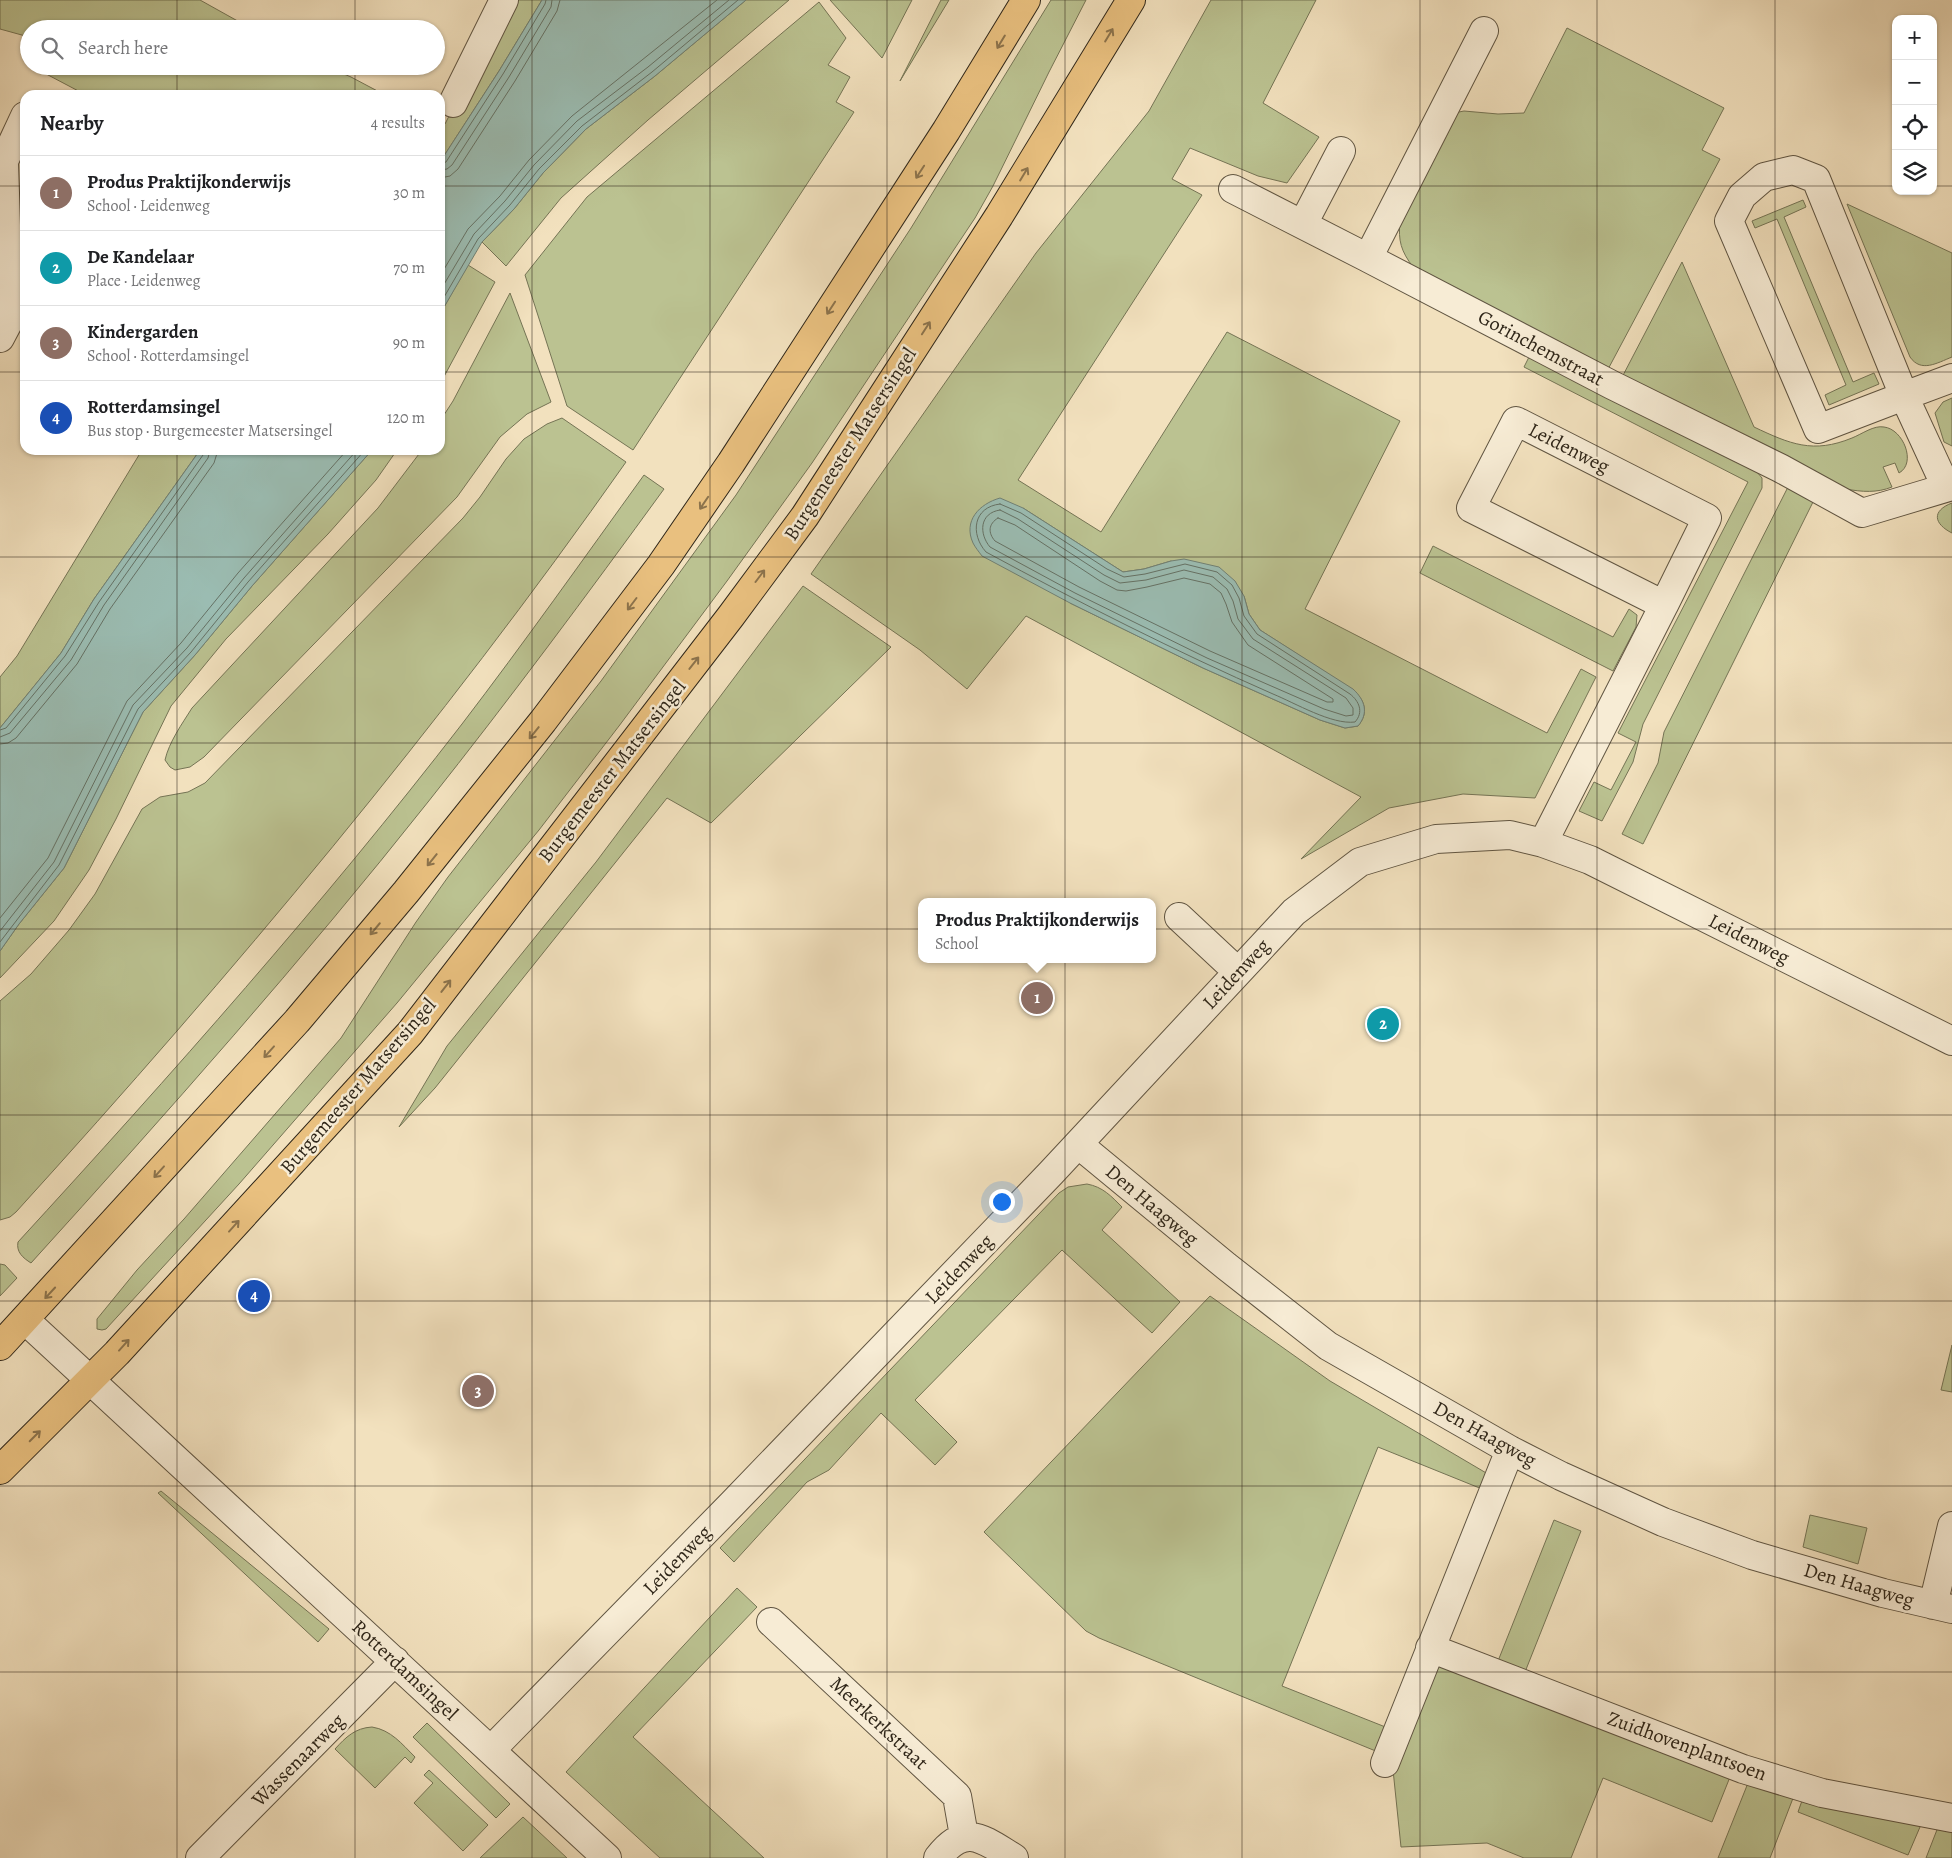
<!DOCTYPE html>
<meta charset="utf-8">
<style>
body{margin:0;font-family:Alegreya,serif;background:#f2f2f2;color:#202124}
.controls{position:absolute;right:15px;top:15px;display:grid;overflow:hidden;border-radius:10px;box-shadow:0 1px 4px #0004}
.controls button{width:45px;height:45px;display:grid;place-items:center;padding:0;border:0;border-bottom:1px solid #e0e0e0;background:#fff;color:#202124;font:25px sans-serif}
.you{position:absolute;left:1001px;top:1201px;width:18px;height:18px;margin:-12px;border:4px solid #fff;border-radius:50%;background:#1a73e8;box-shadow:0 0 0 8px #1a73e833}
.badge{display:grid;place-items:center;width:32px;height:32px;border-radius:50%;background:#2563eb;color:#fff;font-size:16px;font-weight:700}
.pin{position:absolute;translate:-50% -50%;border:2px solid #fff;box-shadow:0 1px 5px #0006}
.popup{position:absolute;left:918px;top:898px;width:238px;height:65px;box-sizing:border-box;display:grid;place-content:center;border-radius:10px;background:#fff;filter:drop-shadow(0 1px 4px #0005);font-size:16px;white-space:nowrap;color:#757577}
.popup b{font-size:19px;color:#202124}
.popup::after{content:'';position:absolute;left:50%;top:100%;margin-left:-10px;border:10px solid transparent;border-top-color:#fff}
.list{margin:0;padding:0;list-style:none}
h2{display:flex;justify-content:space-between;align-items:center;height:65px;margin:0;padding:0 20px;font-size:21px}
h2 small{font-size:16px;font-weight:400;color:#757577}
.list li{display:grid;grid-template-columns:32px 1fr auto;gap:15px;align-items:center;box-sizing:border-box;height:75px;padding:0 20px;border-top:1px solid #e0e0e0}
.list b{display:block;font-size:19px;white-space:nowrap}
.list p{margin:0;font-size:16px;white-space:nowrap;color:#757577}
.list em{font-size:16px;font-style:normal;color:#757577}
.icon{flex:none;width:28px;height:28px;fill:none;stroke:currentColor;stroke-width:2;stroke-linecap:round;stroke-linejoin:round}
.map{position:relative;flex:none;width:1952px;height:1858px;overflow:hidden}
.search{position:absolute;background:#fff;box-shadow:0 1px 4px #0004;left:20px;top:20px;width:425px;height:55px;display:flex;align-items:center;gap:12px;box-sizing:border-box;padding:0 18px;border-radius:28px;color:#757577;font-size:19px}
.panel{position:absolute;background:#fff;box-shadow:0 1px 4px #0004;left:20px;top:90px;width:425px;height:365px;border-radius:15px}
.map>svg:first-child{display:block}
.green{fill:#bbc291;stroke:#757455;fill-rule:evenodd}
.water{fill:#9bbdb3;stroke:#708175}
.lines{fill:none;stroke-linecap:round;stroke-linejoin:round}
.shore{stroke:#657266;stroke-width:1}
.minor-casing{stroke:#605542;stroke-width:30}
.major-casing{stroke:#2f2619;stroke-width:30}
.minor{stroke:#f7ecd5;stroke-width:28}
.major{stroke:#e9c07f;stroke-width:28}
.oneway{stroke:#8c734c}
.grid{fill:none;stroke:#2f2619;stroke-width:1;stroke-opacity:0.55}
.labels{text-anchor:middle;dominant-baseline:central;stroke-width:5;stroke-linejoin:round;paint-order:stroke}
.street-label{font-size:20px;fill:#2f2619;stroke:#f7ecd5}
</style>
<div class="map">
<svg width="1952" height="1858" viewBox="0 0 1952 1858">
<rect width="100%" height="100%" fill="#f2e1be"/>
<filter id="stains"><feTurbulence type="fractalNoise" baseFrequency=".004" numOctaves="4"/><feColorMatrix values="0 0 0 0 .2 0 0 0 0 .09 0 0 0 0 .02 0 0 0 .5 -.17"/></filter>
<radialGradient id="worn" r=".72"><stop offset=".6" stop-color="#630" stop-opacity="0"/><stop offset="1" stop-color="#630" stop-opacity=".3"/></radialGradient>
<path class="green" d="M 0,0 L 200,0 L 252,29 L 29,29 L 29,37 L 0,29 Z
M 507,0 L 542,0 L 499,71 L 440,162 L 440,123 L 445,124 Z
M 746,0 L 789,0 L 648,120 L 561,198 L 506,266 L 482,242 L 514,209 L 543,173 L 586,129 L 655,76 Z
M 830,0 L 912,0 L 882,58 Z
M 941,0 L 949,0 L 900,81 Z
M 1051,0 L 1086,0 L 1049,72 L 993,186 L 975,218 L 812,463 L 727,581 L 619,726 L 539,830 L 397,1003 L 239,1184 L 106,1329 L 102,1330 L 97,1329 L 97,1319 L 137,1270 L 184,1219 L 341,1038 L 416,922 L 448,877 L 601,681 L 736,495 L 911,228 Z
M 1211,0 L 1316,0 L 1263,103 L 1319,137 L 1287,183 L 1258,176 L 1190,148 L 1172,179 L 1202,195 L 1018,480 L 1101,532 L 1227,332 L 1400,421 L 1305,609 L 1547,733 L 1581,669 L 1596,677 L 1535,798 L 1463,794 L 1389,808 L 1301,859 L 1361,797 L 1026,616 L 967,689 L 920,650 L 811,574 L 1036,253 L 1149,111 ZM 1023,508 L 1123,572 L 1144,569 L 1171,561 L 1244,596 L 1249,614 L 1260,630 L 1353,690 C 1365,700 1369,713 1358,726 L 1345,728 L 1320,720 L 1203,668 L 1070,603 Z
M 819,2 L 846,38 L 828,65 L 850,77 L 836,102 L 854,112 L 633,450 L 567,406 L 525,275 L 587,197 Z
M 1567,28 L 1724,108 L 1702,150 L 1720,159 L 1606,373 L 1413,267 C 1401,251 1398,241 1400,221 L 1454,113 L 1464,111 L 1498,114 L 1524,113 Z
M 31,66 L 325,66 L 351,77 L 385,95 L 86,95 Z
M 1803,200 L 1806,207 L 1784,217 L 1853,382 L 1874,373 L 1879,384 L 1829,405 L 1825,395 L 1846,385 L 1777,219 L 1755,228 L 1752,221 Z
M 1847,204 L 1952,253 L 1952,357 C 1937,363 1921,373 1910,357 Z
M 1682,262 L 1754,427 C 1790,444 1813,454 1852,438 C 1862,434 1874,425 1884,427 C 1903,429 1917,463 1899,473 L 1895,463 L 1883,467 L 1892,487 C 1877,493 1862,492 1846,489 L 1619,383 Z
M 468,265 L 495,282 L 440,384 L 440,314 Z
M 510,293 L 551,402 L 527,414 L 500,437 L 457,497 L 204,757 L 190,767 L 175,770 L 170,767 L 165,760 C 169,742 182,724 192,708 L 378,508 L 422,450 L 440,450 L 440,421 L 453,401 Z
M 1530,355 L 1757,472 L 1762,478 L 1762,488 L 1643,724 L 1633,762 L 1602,821 L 1579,811 L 1594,782 L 1611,790 L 1636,742 L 1618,733 L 1748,482 L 1524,367 Z
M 1952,398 L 1952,446 L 1944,442 L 1935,413 L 1943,402 Z
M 562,418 L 626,462 C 439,728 234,972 16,1212 L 10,1217 L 0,1220 L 0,1001 L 31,974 L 69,930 L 95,894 L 142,809 L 160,797 L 188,792 L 205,783 L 463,518 L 480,497 L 506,459 L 524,439 L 547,424 Z
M 142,450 L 200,450 L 94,599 L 61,653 L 0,728 L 0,677 L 17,656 Z
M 372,450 L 397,450 L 376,480 L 328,534 L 226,639 L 171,706 L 116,819 L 89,870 L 54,921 L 0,978 L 0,951 L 19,924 L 64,868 L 143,712 L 195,655 L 252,586 Z
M 644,475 L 664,489 C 587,595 509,700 428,802 C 302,961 167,1113 31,1263 C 23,1258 16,1252 18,1242 C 172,1074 323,904 462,724 C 524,643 584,558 644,475 Z
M 1789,485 L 1815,498 L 1643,844 L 1622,834 L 1658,763 L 1664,732 Z
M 1952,503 L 1952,533 C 1934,524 1931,511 1952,503 Z
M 1433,546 L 1613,637 L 1629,609 L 1637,615 L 1636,627 L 1613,671 L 1420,573 Z
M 803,586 L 891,647 L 711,823 L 667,798 L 435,1088 L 399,1127 L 447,1046 L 596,862 Z
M 1087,1184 C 1103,1187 1111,1196 1122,1207 L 1102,1230 L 1180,1302 L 1152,1333 L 1062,1250 L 915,1400 L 957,1442 L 935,1465 L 881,1413 L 829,1470 L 807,1482 L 734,1562 L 720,1548 L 1059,1193 L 1068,1187 Z
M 0,1264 L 5,1265 L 17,1278 L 0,1296 Z
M 1210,1296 L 1330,1381 L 1493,1477 L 1487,1491 L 1378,1447 L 1282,1686 L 1393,1730 L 1383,1754 L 1099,1638 L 1086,1631 L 984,1532 Z
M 1952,1345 L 1952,1392 L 1941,1390 Z
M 161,1491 L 329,1629 L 318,1642 L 158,1493 Z
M 1810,1515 L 1867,1528 L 1858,1564 L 1803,1547 Z
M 1554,1520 L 1581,1531 L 1525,1672 L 1498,1661 Z
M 737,1588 L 757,1607 L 633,1737 L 764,1858 L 660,1858 L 566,1772 Z
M 1433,1655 L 1732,1772 L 1712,1822 L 1603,1778 L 1571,1858 L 1524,1858 L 1487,1843 L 1401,1847 L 1392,1760 Z
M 427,1723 L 510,1804 L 496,1818 L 413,1737 Z
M 372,1727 C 391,1730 402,1744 415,1757 L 411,1763 L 405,1757 L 375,1788 L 335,1749 C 346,1737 355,1728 372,1727 Z
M 429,1770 L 488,1825 L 463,1851 L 414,1803 L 433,1783 L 424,1775 Z
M 1750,1778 L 1795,1793 L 1770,1858 L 1718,1858 Z
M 1804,1795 L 1923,1820 L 1908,1855 L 1798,1812 Z
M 523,1817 L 567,1858 L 480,1858 Z
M 1940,1822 L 1952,1825 L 1952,1858 L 1926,1858 Z"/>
<path class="water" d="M 542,0 L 746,0 L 655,76 L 586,129 L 543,173 L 514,209 L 482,242 L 440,314 L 440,162 L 499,71 Z
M 200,450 L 372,450 L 252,586 L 195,655 L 143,712 L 64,868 L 19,924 L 0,951 L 0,728 L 61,653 L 94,599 Z
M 1000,498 L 1023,508 L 1123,572 L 1144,569 L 1171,561 L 1184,559 L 1219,567 L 1235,581 L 1244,596 L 1249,614 L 1260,630 L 1353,689 C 1365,700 1369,713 1358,726 L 1345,728 L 1320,720 L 1203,668 L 1070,603 L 982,556 C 979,552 975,547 973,543 C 963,521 979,504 1000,498 Z"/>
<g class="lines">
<path class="shore" d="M 440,164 L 446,162 L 503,74 L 545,4 L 546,0
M 440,170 L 447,169 L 452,165 L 509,77 L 551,7 L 552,0
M 440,178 L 450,176 L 458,169 L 515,81 L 557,11 L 560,0
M 440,276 L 468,229 L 500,196 L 529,160 L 572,116 L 717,0
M 440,291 L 474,234 L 505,201 L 534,165 L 577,121 L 648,67 L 729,0
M 440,304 L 478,239 L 510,205 L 539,169 L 582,126 L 652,72 L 738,0
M 1000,504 L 1021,513 L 1107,569 L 1124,577 L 1145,574 L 1185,564 L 1217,572 L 1232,585 L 1239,598 L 1244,616 L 1257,634 L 1350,694 C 1359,701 1364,712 1355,722 C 1332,725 1295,703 1273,694 C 1175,651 1080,603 986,552 C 970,534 973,507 1000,504 Z
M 1000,510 L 1018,519 L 1104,575 L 1120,583 L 1146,580 L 1184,570 L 1213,577 L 1227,589 L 1233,601 L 1238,619 L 1253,639 L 1346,698 L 1353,708 L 1353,715 L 1346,716 L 1324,709 L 1207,658 L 1075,593 L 990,547 C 979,534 979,513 1000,510 Z
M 998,518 L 1015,525 L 1100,581 L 1117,590 L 1126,591 L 1147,587 L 1184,578 L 1210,584 L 1221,593 L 1226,604 L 1232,622 L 1248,645 L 1333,699 L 1333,702 L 1327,702 L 1210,651 L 1079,587 L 995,541 C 988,533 988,524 998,518 Z
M 0,730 L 6,728 L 65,656 L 99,602 L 203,455 L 204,450
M 0,737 L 10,733 L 71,660 L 104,605 L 208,458 L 210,450
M 0,744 L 8,743 L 16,738 L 77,664 L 110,609 L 214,463 L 218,450
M 0,918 L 48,858 L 127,701 L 181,643 L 238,573 L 347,450
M 0,931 L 54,862 L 133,705 L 187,648 L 244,578 L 357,450
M 0,942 L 59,865 L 138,709 L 191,652 L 248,582 L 365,450"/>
<g class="minor-casing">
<path id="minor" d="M 1484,31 L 1368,258 L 1612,385 L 1780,468 L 1862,513 L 1952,486
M 453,103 L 504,0
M 1793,170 L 1816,179 L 1904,396 L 1818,429 L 1729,221 L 1742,196 L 1764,177 Z
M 1233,189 L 1368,258
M 1303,224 L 1341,151
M 0,338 L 9,321 L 4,161 L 25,116
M 1946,487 L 1904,396 L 1952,378
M 1543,843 L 1664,605 L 1471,508 L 1516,421 L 1707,518 L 1664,605
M 1179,917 L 1238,972
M 1078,1144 L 1226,1266 L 1328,1346 L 1510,1450 L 1561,1476 L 1663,1522 L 1752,1555 L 1883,1593 L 1952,1609
M 25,1320 L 607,1858
M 1933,1605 L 1952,1526
M 771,1622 L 957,1796 L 964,1836
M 1430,1648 L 1743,1769 L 1822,1793 L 1952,1818
M 491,1750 L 732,1504 L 1051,1173 L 1294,912 L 1360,862 L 1436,839 L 1510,835 L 1543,843 L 1590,860 L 1952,1041
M 1385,1763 L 1510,1450
M 200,1858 L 395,1661
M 938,1858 C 965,1822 983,1839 1014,1858"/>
</g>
<g class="major-casing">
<path id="major" d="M 0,1346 L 297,1021 L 406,892 L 543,721 L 661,565 L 731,463 L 946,131 L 1026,0
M 0,1470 L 117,1353 L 410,1033 L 731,616 L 805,516 L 999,216 L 1131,0"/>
</g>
<use href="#minor" class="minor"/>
<use href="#major" class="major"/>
</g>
<defs><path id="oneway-shaft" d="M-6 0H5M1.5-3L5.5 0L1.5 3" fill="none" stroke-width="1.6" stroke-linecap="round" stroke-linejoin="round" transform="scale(1.25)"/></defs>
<g class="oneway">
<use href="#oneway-shaft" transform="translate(1109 35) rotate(-59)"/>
<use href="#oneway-shaft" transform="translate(1001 42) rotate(121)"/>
<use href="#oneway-shaft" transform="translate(920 172) rotate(123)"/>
<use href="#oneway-shaft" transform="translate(1024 174) rotate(-59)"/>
<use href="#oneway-shaft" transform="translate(831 308) rotate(123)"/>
<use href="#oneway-shaft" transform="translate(926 328) rotate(-57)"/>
<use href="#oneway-shaft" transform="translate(704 503) rotate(124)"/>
<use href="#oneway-shaft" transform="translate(760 576) rotate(-53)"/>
<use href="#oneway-shaft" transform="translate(632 604) rotate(127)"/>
<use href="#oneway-shaft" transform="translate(694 663) rotate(-52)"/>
<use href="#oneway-shaft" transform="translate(534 733) rotate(129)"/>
<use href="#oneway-shaft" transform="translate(432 860) rotate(129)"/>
<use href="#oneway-shaft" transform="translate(375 929) rotate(130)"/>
<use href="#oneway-shaft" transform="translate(446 986) rotate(-52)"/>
<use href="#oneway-shaft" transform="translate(269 1052) rotate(132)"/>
<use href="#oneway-shaft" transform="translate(159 1172) rotate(132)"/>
<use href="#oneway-shaft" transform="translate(234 1226) rotate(-48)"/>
<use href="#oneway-shaft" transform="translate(50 1293) rotate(133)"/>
<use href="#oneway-shaft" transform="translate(124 1345) rotate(-48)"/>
<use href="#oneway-shaft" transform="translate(35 1436) rotate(-45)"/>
</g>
<path class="grid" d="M 177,0 L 177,29M 355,0 L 355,29M 532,0 L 532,1858M 710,0 L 710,1858M 887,0 L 887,1858M 1065,0 L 1065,1858M 1242,0 L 1242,1858M 1420,0 L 1420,1858M 1597,0 L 1597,1858M 1775,0 L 1775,1858M 177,66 L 177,95M 355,66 L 355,95M 0,186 L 25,186M 440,186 L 1896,186M 1933,186 L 1952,186M 0,372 L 25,372M 440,372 L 1952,372M 177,450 L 177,1858M 355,450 L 355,1858M 0,557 L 1952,557M 0,743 L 1952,743M 0,929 L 1952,929M 0,1115 L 1952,1115M 0,1301 L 1952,1301M 0,1486 L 1952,1486M 0,1672 L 1952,1672"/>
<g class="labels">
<g class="street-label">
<text transform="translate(1541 348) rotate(28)">Gorinchemstraat</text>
<text transform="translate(850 444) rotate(-57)">Burgemeester Matsersingel</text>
<text transform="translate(1569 448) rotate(27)">Leidenweg</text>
<text transform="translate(612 771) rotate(-52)">Burgemeester Matsersingel</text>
<text transform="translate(1749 939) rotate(27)">Leidenweg</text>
<text transform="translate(1236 974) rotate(-47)">Leidenweg</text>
<text transform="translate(358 1086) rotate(-49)">Burgemeester Matsersingel</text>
<text transform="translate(1152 1205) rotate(40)">Den Haagweg</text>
<text transform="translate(959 1269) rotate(-46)">Leidenweg</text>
<text transform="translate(1485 1434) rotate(29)">Den Haagweg</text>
<text transform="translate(677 1560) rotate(-46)">Leidenweg</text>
<text transform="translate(1859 1585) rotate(16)">Den Haagweg</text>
<text transform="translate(405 1670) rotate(43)">Rotterdamsingel</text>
<text transform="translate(879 1723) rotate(43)">Meerkerkstraat</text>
<text transform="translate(1687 1746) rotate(20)">Zuidhovenplantsoen</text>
<text transform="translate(298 1760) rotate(-45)">Wassenaarweg</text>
</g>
</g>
<rect width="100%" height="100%" filter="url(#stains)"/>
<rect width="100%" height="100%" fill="url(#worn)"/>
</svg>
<div class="controls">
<button>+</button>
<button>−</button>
<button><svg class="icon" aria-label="locate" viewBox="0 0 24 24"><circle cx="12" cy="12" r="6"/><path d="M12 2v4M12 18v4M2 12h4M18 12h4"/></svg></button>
<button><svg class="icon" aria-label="layers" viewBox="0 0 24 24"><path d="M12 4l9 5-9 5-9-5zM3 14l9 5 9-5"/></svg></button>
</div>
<div class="you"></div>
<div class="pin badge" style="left:1037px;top:998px;background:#8d6e63">1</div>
<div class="popup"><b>Produs Praktijkonderwijs</b>School</div>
<div class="pin badge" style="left:1383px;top:1024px;background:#0f9aa8">2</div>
<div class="pin badge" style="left:478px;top:1391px;background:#8d6e63">3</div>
<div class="pin badge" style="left:254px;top:1296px;background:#1a4fb4">4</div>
<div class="search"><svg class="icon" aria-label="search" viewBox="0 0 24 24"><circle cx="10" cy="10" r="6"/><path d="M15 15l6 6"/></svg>Search here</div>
<section class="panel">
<h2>Nearby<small>4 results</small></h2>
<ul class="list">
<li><span class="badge" style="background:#8d6e63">1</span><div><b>Produs Praktijkonderwijs</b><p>School · Leidenweg</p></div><em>30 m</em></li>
<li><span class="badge" style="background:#0f9aa8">2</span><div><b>De Kandelaar</b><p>Place · Leidenweg</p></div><em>70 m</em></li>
<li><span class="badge" style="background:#8d6e63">3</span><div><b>Kindergarden</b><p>School · Rotterdamsingel</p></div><em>90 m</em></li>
<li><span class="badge" style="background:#1a4fb4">4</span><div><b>Rotterdamsingel</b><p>Bus stop · Burgemeester Matsersingel</p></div><em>120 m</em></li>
</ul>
</section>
</div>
